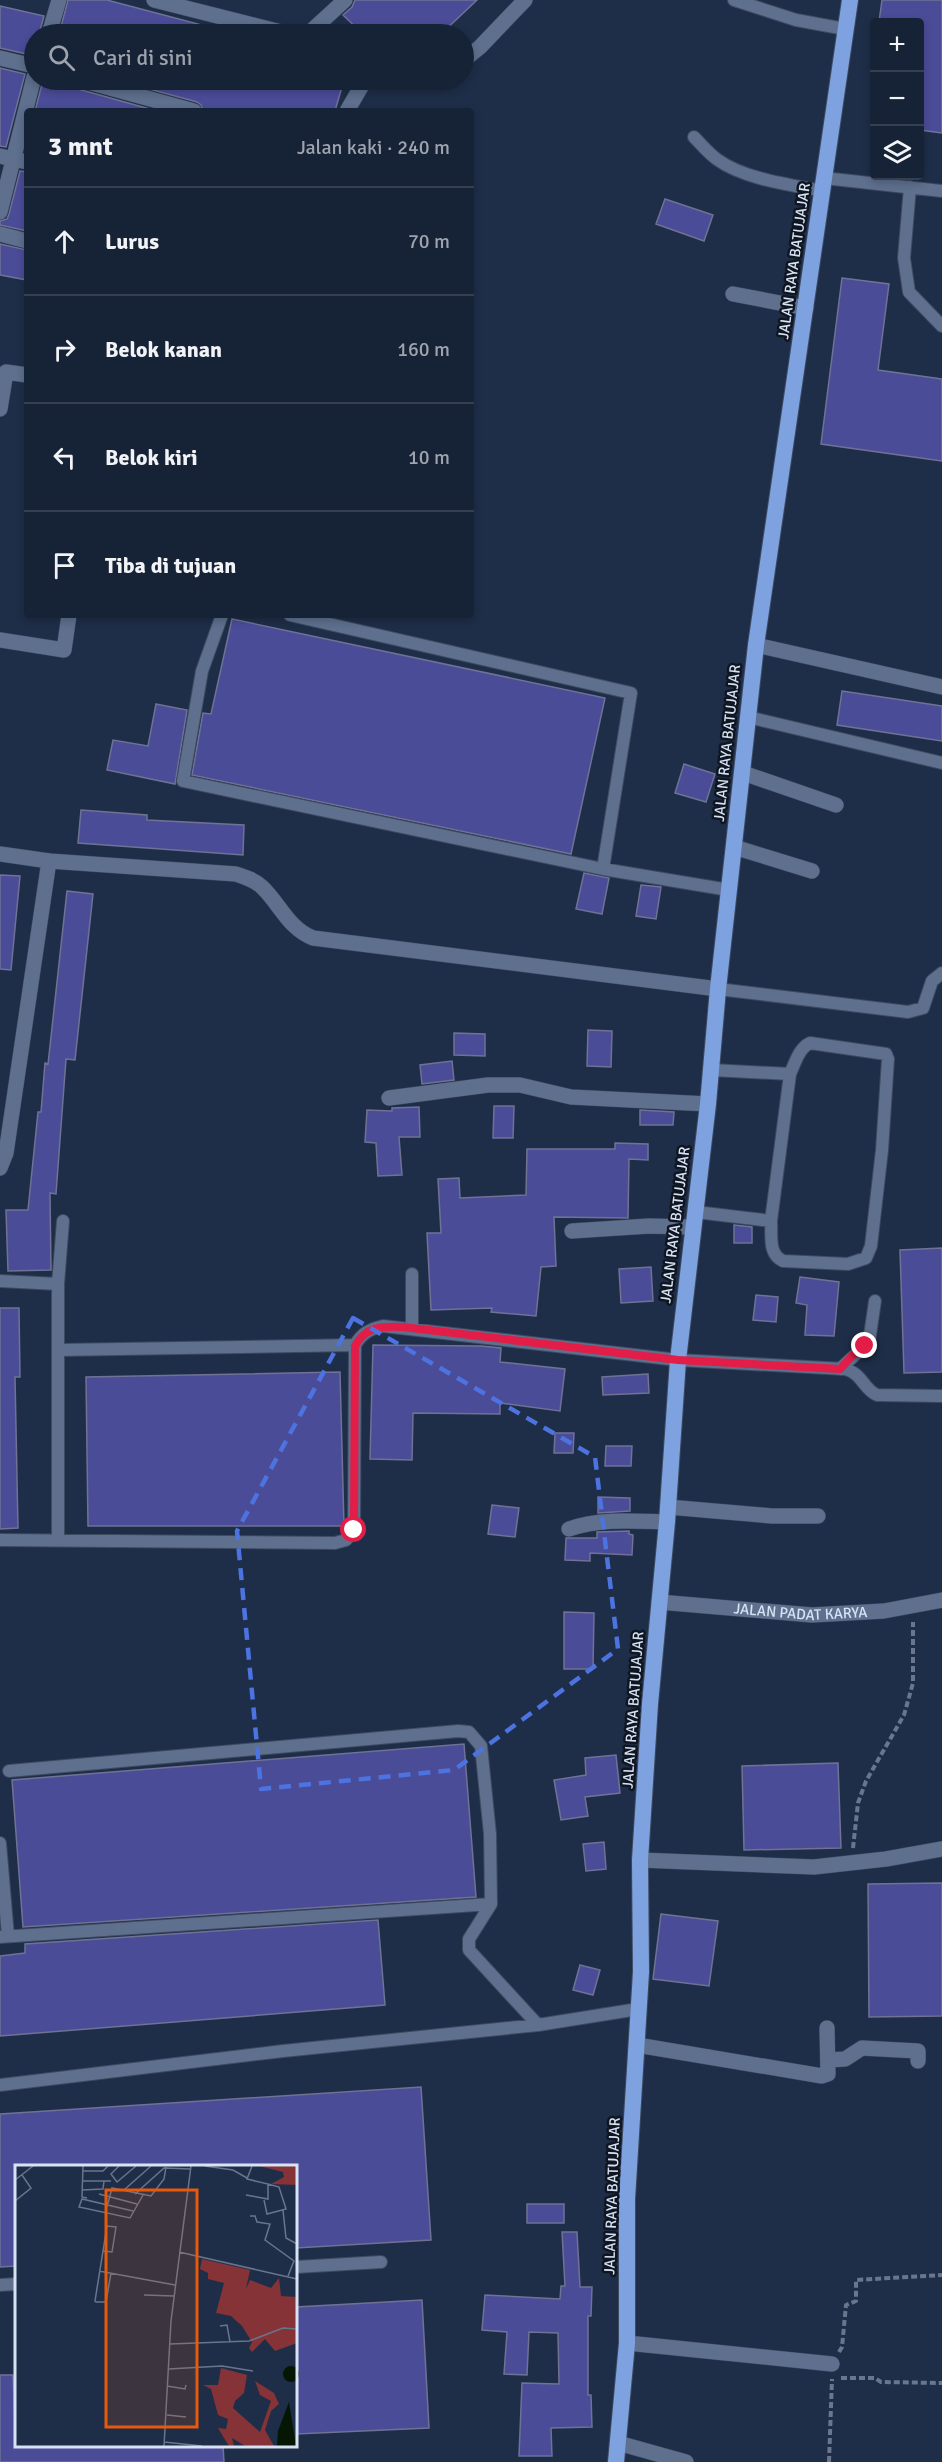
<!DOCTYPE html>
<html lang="id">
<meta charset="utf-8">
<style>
body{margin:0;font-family:Signika,sans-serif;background:#232f42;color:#f1f3f6}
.controls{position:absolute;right:18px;top:18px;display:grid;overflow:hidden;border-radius:6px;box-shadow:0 3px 9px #0003}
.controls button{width:54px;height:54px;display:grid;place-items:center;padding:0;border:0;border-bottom:2px solid #353f51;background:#162236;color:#f1f3f6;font:30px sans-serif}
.stop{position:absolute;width:18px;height:18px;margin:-14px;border:4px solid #e11d48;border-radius:50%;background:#fff}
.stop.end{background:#e11d48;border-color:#fff;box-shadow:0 2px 6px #0008}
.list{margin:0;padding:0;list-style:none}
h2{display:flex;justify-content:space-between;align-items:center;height:78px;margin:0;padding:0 24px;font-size:26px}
h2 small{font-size:20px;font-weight:400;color:#9ea4ad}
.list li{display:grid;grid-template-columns:39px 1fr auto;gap:18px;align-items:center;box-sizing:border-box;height:108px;padding:0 24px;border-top:2px solid #353f51}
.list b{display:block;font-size:22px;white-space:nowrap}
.list em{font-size:20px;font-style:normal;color:#9ea4ad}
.icon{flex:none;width:33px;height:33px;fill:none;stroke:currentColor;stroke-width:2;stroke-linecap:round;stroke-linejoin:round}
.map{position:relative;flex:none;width:942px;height:2462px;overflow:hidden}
.search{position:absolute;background:#162236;box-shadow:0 3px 9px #0003;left:24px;top:24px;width:450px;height:66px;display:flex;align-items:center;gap:15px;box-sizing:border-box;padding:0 21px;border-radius:33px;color:#9ea4ad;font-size:22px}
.panel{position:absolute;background:#162236;box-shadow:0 3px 9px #0003;left:24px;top:108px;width:450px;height:510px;border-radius:6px}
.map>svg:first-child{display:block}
.building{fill:#4b4c98;stroke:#6f7294;stroke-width:1.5}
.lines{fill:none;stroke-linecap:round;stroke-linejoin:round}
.service-casing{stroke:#3d4a60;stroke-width:14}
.minor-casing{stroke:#3d4a60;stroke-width:16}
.trunk-casing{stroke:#3d4a60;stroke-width:18}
.path{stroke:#69768d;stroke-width:4;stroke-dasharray:6 3;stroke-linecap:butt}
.service{stroke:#5e708e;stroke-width:12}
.minor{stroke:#5e708e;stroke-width:15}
.trunk{stroke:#7ea2df;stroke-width:16}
.route{stroke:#e11d48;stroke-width:8}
.marked{fill:none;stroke:#4c73df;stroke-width:4.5;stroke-dasharray:12 8;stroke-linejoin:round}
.labels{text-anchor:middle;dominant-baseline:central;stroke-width:5;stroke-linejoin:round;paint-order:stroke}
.street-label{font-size:15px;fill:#d7e2f3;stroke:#0f1622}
.inset-road{fill:none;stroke:#68768c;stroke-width:1.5}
.view{fill:#e8590c;fill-opacity:0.15;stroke:#e8590c;stroke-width:3}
.inset-edge{fill:none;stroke:#d7e2f3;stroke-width:3}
</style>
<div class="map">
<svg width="942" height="2462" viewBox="0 0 942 2462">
<rect width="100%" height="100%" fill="#1e2e48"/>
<path class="building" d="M 68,0 L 107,0 L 217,29 L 217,34 L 59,34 Z
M 355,0 L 477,0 L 441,34 L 397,34 L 388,25 L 378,34 L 363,34 L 343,15 L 352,7 Z
M 882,0 L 942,0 L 942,133 L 920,130 L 920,22 L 879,22 Z
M 0,6 L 44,16 L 39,34 L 34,34 L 31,55 L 0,48 Z
M 0,68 L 25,74 L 6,147 L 0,146 Z
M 43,80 L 72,80 L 74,86 L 78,89 L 157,111 L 35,111 Z
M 116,80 L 344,80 L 335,111 L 203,111 L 201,105 L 197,102 Z
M 20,171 L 27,172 L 27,231 L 0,225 L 0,221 L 7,219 L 9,214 Z
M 665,199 L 713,215 L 704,241 L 656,224 Z
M 0,244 L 27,250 L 27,280 L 0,275 Z
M 842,278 L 889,284 L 878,370 L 942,379 L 942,461 L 821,444 Z
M 232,619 L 605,698 L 571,854 L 192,775 L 203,713 L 211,714 Z
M 842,691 L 942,706 L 942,741 L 837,725 Z
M 156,704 L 187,710 L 175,784 L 107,770 L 113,740 L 148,746 Z
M 684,764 L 715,774 L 706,802 L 675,793 Z
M 81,810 L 147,815 L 147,820 L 244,825 L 243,855 L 78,843 Z
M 584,873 L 609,878 L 602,914 L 576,909 Z
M 0,875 L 20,876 L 11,970 L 0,969 Z
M 641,885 L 661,887 L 656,919 L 636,916 Z
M 67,891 L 93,894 L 75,1060 L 66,1059 L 56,1194 L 50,1193 L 51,1270 L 8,1271 L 6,1210 L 28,1210 L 38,1112 L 41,1112 L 45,1063 L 48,1064 Z
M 588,1030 L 612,1031 L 611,1067 L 587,1066 Z
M 454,1033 L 485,1034 L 485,1056 L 454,1055 Z
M 452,1061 L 454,1080 L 422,1084 L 420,1065 Z
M 494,1106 L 514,1106 L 513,1138 L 493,1138 Z
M 419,1107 L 420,1137 L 399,1137 L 402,1175 L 378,1176 L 376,1143 L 365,1142 L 367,1110 L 392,1111 L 392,1108 Z
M 640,1110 L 674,1112 L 673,1125 L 640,1125 Z
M 615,1143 L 648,1144 L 648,1160 L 629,1159 L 628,1218 L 554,1217 L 556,1266 L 541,1267 L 536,1316 L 491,1312 L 492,1308 L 431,1310 L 427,1233 L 441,1233 L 438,1179 L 459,1178 L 460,1198 L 526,1195 L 527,1149 L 615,1149 Z
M 734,1225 L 752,1227 L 752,1243 L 734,1243 Z
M 942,1248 L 942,1372 L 904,1373 L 900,1250 Z
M 651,1267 L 653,1301 L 621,1303 L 619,1269 Z
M 800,1277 L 839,1282 L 834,1336 L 805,1335 L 807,1305 L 796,1303 Z
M 756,1295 L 778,1297 L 776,1322 L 753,1320 Z
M 0,1308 L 19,1308 L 20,1377 L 15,1377 L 18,1528 L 0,1529 Z
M 373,1345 L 481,1346 L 501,1348 L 500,1362 L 565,1369 L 560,1411 L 500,1403 L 500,1414 L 413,1413 L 412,1460 L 370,1459 Z
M 340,1372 L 344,1526 L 88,1526 L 86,1377 Z
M 648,1374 L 649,1393 L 603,1395 L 602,1377 Z
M 555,1433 L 574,1433 L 573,1453 L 554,1453 Z
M 606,1446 L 632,1446 L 631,1466 L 605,1466 Z
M 598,1497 L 630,1498 L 630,1511 L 598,1513 Z
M 492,1505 L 519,1508 L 515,1537 L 488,1534 Z
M 629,1531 L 629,1534 L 633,1535 L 632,1555 L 590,1553 L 590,1561 L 565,1560 L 566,1538 L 597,1538 L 597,1532 Z
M 564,1612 L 594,1613 L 593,1669 L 564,1669 Z
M 464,1744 L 476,1897 L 23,1927 L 12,1780 Z
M 616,1755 L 620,1793 L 585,1797 L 588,1816 L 561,1820 L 554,1780 L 586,1775 L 585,1758 Z
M 838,1763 L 841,1848 L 744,1850 L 742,1766 Z
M 604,1842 L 606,1869 L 586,1871 L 583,1844 Z
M 942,1883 L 942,2016 L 869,2017 L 868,1884 Z
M 661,1914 L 718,1921 L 709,1986 L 653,1979 Z
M 378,1920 L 385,2005 L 0,2036 L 0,1956 L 25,1953 L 25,1944 Z
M 580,1965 L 600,1970 L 593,1995 L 573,1990 Z
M 421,2087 L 431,2240 L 296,2248 L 296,2166 L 16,2166 L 16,2266 L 0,2267 L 0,2114 Z
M 527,2204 L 564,2204 L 564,2223 L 527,2223 Z
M 562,2232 L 577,2232 L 580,2287 L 592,2287 L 591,2316 L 588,2316 L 588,2395 L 591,2395 L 592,2427 L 551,2428 L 552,2456 L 519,2456 L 522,2383 L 559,2384 L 558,2333 L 529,2332 L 527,2375 L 504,2374 L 507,2332 L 482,2330 L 485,2295 L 560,2299 L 561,2286 L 565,2286 Z
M 422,2300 L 429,2428 L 296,2434 L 296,2307 Z
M 0,2375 L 13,2375 L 16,2445 L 223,2445 L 224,2462 L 0,2462 Z"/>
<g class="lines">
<g class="service-casing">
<path id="service" d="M 734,0 L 796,20 L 845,29
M 694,137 C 702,145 709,154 718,160 C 744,179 792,185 823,191
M 824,178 L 942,191
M 910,187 L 904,258 L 909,292 L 942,326
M 222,615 L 202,671 L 183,781 L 603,869 L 729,890
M 290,615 L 631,693 L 603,869
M 748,717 L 942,763
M 718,989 L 908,1012 L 923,1008 L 932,981 L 942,973
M 696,1212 L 771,1221 L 790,1074 L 712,1070
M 771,1221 C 772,1237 768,1254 783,1261 L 848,1264 L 866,1258 L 871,1246 L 882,1150 L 888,1059 L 886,1054 L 810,1043 C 799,1048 795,1063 790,1074
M 412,1274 L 412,1328
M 0,1281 L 58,1284
M 59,1350 L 355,1345
M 840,1369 L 869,1342 L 875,1301
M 0,1540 L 335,1543 L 346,1540 L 354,1530 L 355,1345 C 362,1333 370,1329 383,1326 L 678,1360 L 845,1369 C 862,1373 864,1390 877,1395 L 942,1396
M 58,1540 L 58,1284 L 63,1221
M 9,1771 L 458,1731 L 469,1732 L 481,1746 L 490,1834 L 491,1904
M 0,1843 L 8,1936
M 0,1937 L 491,1904 L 469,1939 L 469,1950 L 538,2025
M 0,2085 L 283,2051 L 538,2025 L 638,2009
M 296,2267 L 381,2262
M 0,2285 L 16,2284"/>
</g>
<g class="minor-casing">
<g id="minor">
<path d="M 154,0 L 289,34"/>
<path d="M 49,34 L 59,0"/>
<path d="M 308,34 L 345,0"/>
<path d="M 0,58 L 34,66"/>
<path d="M 464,60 L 480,47 L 525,0"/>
<path d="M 81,80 L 194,111"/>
<path d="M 347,111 L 365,80"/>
<path d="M 0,156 L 27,162"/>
<path d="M 0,212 L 34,77"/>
<path d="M 0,234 L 27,241"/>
<path d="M 733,294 L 806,308"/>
<path d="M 0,409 L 6,372 L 27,375"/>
<path d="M 0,640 L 64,650 L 69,615"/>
<path d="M 756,645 L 942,687"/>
<path d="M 743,773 L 836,805"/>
<path d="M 734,847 L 812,871"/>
<path d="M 0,854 L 49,861 L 236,874 C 245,877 255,880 262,887 C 280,904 288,928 313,938 L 718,989"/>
<path d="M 389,1098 L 488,1085 L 520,1085 L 571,1097 L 708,1104"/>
<path d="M 0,1168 L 6,1153 L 49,861"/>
<path d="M 572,1231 L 649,1226 L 692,1227"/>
<path d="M 668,1507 L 772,1516 L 818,1516"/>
<path d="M 569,1529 C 600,1518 634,1521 667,1522"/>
<path id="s1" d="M 659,1602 L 812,1615 L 884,1611 L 942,1600"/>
<path d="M 640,1860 L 814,1867 L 886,1859 L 942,1849"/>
<path d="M 637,2045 L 822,2076 L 828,2074 L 827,2028"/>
<path d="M 828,2060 L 845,2059 L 862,2048 L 918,2051 L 918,2061"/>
<path d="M 627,2343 L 832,2364"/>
<path d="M 618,2443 L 686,2462"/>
</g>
</g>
<g class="trunk-casing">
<path id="trunk" d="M 616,2462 L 627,2343 L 627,2199 L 641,1972 L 640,1860 L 650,1704 L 667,1522 L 678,1360 L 708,1104 L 718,989 L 756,645 L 850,0"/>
</g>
<path class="path" d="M 853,1848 L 858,1803 L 866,1781 L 904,1715 L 913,1683 L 913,1622
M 839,2352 L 842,2347 L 846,2305 L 856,2301 L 856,2280 L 942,2275
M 841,2378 L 875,2378 L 881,2382 L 942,2383
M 829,2462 L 832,2379"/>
<use href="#service" class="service"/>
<use href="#minor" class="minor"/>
<use href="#trunk" class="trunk"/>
</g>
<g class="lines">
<path class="route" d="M 354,1530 L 355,1346 C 366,1326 382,1326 403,1327 L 678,1360 L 840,1369 L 852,1356 L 865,1346"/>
</g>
<path class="marked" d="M 353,1318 L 595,1457 L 618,1649 L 454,1770 L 261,1789 L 237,1531 Z"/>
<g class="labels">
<g class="street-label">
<text transform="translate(794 261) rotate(-82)">JALAN RAYA BATUJAJAR</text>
<text transform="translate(727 743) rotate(-84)">JALAN RAYA BATUJAJAR</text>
<text transform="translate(675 1225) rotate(-83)">JALAN RAYA BATUJAJAR</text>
<text stroke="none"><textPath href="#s1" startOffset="142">JALAN PADAT KARYA</textPath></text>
<text transform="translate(633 1710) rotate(-86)">JALAN RAYA BATUJAJAR</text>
<text transform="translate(612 2196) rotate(-88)">JALAN RAYA BATUJAJAR</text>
</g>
</g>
<g transform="translate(15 2165)">
<rect width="282" height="282" fill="#1e2e48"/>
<path d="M 187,94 L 235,105 L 231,124 L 235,115 L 256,123 L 264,113 L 266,131 L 282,132 L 282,178 L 260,186 L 250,174 L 237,187 L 234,183 L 237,177 L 227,161 L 216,151 L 201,148 L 209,118 L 193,114 L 193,108 L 185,104 Z" fill="#853337"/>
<path d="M 244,1 L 282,1 L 282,20 L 256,19 L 269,12 L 268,7 ZM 206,203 L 232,210 L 229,228 L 220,236 L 218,243 L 245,267 L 256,236 L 245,230 L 240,216 L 259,228 L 264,239 L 256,246 L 250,265 L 259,281 L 230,281 L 217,273 L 219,281 L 214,281 L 209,273 L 203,263 L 211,264 L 213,254 L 203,250 L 196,224 L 188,220 L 203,220 Z" fill="#853337"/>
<path d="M268 209a8 8 0 1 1 16 0a8 8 0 1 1-16 0ZM 274,237 L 281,281 L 262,281 L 263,266 Z" fill="#051702"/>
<path class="inset-road" d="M 68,1 L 67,32 L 72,33M 104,1 L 96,9 L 102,17 L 121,1M 190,1 L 218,5 L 232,13M 68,6 L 88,6 L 93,1M 0,15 L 18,1M 67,16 L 96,16M 67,25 L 88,24 L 89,16M 109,25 L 136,1M 84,29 L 122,39M 120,29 L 149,3 L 176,4M 231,30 L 253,34 L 253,19 L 232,14 L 237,1M 249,35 L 252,49 L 271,44 L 264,22 L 253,19M 0,36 L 16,23 L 7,10M 92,42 L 97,23 L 136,31 L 149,14 L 151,2M 268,45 L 271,73 L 282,79M 118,46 L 67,34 L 64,42 L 115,53 L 128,30M 235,51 L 240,51 L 242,57 L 255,59 L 250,75 L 279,96 L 273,111M 88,86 L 97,87 L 101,62 L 92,61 L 80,136 L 81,137 L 91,137 L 96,108M 164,87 L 282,114M 84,106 L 160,120M 129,130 L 159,131M 205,161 L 212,160 L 215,177M 155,179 L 234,176 L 268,163 L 282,164M 153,204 L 207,201 L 238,206M 152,221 L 170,224 L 171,220M 152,250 L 171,252M 149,277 L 187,281M 149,281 L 156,156 L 176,1"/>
<path class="view" d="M 91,25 L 182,25 L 182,262 L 91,262 Z"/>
<rect width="282" height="282" class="inset-edge"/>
</g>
</svg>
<div class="controls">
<button>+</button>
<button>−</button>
<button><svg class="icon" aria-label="layers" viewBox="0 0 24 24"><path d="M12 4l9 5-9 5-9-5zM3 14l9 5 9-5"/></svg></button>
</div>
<div class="stop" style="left:354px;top:1530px"></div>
<div class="stop end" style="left:865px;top:1346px"></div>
<div class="search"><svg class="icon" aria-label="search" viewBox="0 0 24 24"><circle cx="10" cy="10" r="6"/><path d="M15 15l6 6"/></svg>Cari di sini</div>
<section class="panel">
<h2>3 mnt<small>Jalan kaki · 240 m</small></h2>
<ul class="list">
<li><svg class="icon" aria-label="ahead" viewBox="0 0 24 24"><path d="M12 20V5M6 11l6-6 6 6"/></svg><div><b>Lurus</b></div><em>70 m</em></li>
<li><svg class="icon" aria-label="right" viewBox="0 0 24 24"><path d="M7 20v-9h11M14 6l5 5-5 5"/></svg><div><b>Belok kanan</b></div><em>160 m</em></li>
<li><svg class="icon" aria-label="left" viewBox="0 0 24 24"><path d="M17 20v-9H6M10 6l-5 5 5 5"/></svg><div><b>Belok kiri</b></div><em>10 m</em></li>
<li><svg class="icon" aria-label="arrive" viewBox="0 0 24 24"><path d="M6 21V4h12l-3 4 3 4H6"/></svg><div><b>Tiba di tujuan</b></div></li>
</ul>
</section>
</div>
